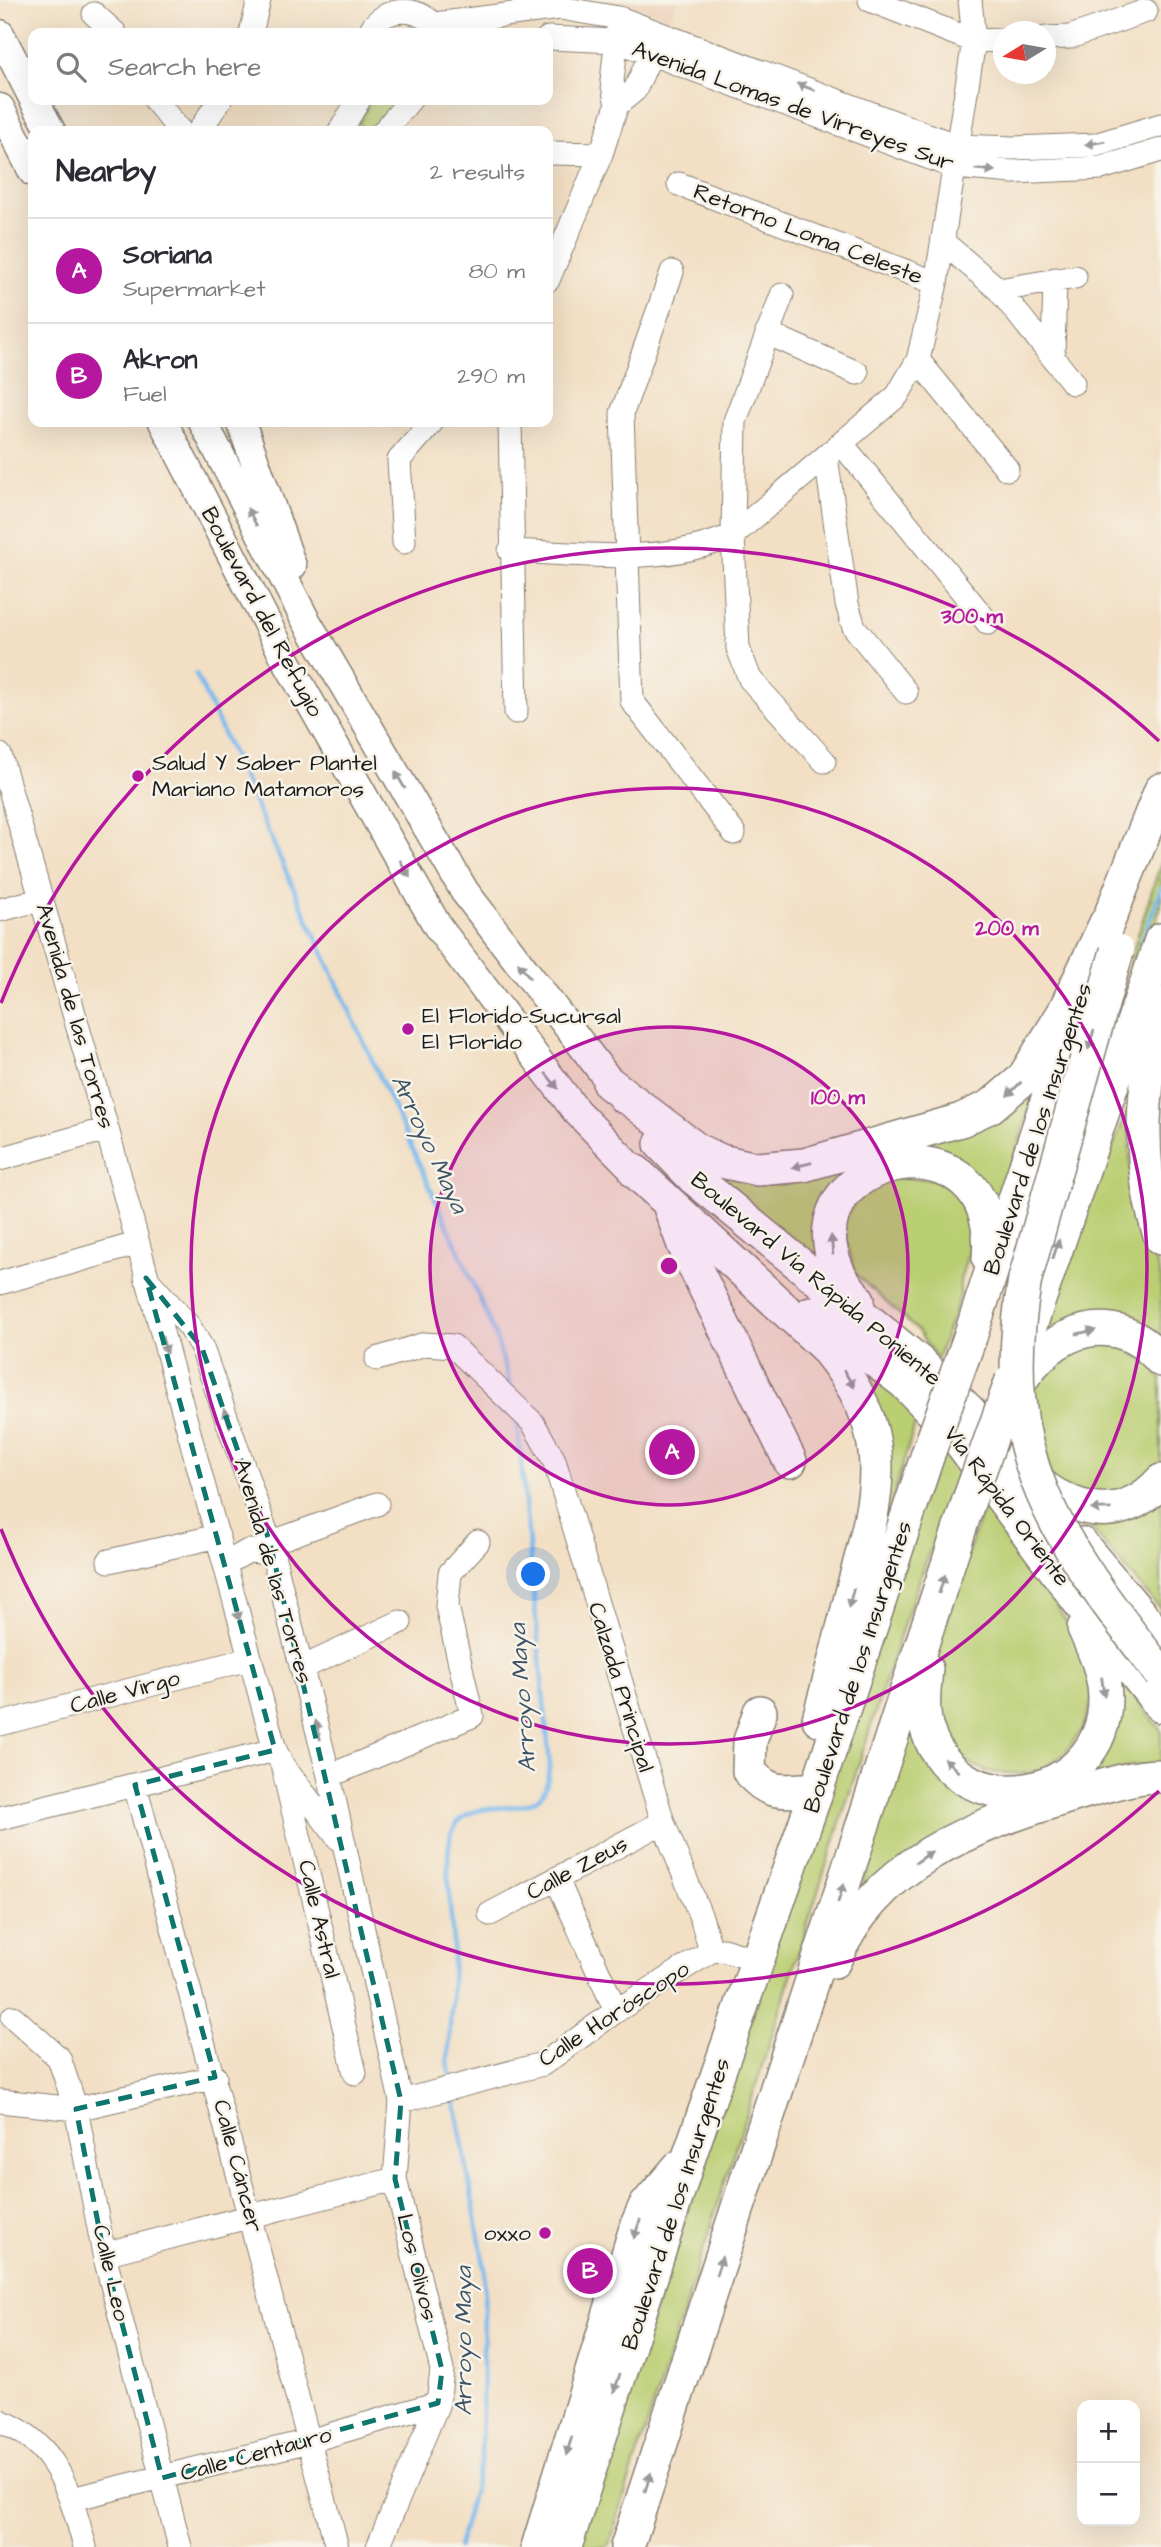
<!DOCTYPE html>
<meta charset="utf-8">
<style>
body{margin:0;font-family:"Architects Daughter",sans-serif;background:#f7f7f7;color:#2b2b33}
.controls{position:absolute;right:21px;bottom:21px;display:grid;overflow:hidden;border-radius:14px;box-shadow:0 7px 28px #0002}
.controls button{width:63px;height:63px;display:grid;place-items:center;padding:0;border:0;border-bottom:2px solid #e1e1e2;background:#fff;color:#2b2b33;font:35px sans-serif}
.compass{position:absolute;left:993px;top:21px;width:63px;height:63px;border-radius:50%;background:#fff;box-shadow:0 7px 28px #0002;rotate:259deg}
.you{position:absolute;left:534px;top:1575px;width:24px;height:24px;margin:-18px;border:5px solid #fff;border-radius:50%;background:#1a73e8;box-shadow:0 0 0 10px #1a73e833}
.badge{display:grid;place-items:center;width:46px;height:46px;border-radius:50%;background:#b5179e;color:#fff;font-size:23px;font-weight:700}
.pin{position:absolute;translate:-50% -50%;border:4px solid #fff;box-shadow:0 2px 7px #0006}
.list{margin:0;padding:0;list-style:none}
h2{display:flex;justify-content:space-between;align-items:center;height:91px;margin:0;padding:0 28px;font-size:30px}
h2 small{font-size:23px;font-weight:400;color:#7c7c81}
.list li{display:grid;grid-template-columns:46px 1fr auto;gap:21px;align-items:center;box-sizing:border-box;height:105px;padding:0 28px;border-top:2px solid #e1e1e2}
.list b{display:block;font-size:26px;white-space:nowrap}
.list p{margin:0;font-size:23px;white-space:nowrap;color:#7c7c81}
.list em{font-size:23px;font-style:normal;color:#7c7c81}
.icon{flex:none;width:38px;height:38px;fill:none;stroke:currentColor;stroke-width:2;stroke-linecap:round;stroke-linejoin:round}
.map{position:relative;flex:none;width:1161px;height:2547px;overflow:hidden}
.search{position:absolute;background:#fff;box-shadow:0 7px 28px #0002;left:28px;top:28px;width:525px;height:77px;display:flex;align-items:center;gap:18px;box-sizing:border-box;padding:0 24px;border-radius:14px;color:#7c7c81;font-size:26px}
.panel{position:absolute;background:#fff;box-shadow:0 7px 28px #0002;left:28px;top:126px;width:525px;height:301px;border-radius:14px}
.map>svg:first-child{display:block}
.built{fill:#edd1ba}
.grass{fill:#bace72;stroke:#6b7547;stroke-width:2}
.park{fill:url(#park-dots);stroke:#6b7547;stroke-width:2}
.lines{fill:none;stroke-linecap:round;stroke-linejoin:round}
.stream{stroke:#79b9ed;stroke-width:4.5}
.minor-casing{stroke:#877e70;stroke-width:25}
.major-casing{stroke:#877e70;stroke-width:31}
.highway-casing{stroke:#877e70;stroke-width:36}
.minor{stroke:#fff;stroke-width:23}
.major{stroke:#fff;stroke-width:28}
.highway{stroke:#fff;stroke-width:33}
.highway-bridge-casing{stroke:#877e70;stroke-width:36;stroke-linecap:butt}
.highway-bridge{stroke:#fff;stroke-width:33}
.oneway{fill:#999}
.marked{fill:none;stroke:#0f766e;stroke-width:5;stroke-dasharray:14 9;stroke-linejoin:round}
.ring{fill:none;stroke:#b5179e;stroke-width:3.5}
.poi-dot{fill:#b5179e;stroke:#f7f3e8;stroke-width:2.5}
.labels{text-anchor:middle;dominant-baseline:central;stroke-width:5;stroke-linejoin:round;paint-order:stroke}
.street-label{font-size:23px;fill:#1c1c1c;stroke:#f7f3e8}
.poi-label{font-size:23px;fill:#1c1c1c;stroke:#f7f3e8;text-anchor:start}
.water-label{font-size:24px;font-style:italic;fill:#3d5365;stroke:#f7f3e8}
.centre{fill:#b5179e;stroke:#f7f3e8;stroke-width:3.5}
.ring-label{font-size:21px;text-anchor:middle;font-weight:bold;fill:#b5179e;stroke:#f7f3e8;stroke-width:5;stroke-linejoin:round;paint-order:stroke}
</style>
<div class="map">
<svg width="1161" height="2547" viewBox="0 0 1161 2547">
<defs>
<pattern id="park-dots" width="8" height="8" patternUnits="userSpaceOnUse" patternTransform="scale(1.75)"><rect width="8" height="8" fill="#bace72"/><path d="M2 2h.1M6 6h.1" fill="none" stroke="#9fb062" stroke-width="1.8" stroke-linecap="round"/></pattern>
</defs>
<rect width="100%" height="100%" fill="#f7f3e8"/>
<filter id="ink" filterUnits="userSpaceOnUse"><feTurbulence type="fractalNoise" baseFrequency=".0143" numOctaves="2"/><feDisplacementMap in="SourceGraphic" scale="14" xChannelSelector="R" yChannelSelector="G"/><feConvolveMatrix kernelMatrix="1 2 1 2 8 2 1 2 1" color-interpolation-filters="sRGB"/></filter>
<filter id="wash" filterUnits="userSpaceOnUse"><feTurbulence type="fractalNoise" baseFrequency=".00686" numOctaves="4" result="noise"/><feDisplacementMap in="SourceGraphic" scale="28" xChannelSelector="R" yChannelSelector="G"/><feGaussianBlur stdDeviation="1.57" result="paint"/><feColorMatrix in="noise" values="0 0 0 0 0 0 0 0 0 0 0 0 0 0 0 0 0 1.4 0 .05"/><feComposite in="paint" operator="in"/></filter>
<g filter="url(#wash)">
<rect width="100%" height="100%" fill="#f2dfc4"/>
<path class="built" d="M 609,0 L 678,0 L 671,18 Z"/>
<path class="grass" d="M 370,100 L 401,102 L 373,131 L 356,131 Z
M 1045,1064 L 992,1222 L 905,1151 Z
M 1129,1107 L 1130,1165 L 1144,1227 L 1161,1278 L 1161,1346 L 1147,1334 L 1032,1348 Z
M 873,1156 L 844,1176 L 839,1285 L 701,1166 C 718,1171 735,1178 753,1182 C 793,1191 835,1169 873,1156 Z
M 871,1178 L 944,1179 L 966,1205 L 973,1235 L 960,1281 L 960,1296 L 937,1359 L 918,1331 L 855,1274 L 842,1222 Z
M 827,1329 L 918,1415 L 881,1536 L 884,1507 Z
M 1102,1336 L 1151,1363 L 1161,1379 L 1161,1467 L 1114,1500 L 1053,1484 L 1026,1407 L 1050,1355 Z
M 942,1439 L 961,1464 L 901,1632 L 608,2547 L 577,2547 Z
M 988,1491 L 1084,1652 L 1092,1699 L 1083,1728 L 1064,1754 L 1041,1770 L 1023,1774 L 989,1772 L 966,1762 L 932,1722 L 931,1670 Z
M 1161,1497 L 1161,1610 L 1083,1519 Z
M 1108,1665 L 1161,1730 L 1161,1765 L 1131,1766 L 857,1903 L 911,1716 L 964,1784 L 1068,1777 Z"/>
<path class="park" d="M 1161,862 L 1161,906 L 1134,981 L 1130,960 Z"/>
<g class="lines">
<path class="stream" d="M 196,674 L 460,1253 L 495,1335 L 512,1390
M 1140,948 L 1161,888
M 451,2080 L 448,2062 C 450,2023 453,1984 453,1944 C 452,1918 443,1854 452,1832 C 470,1791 527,1822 544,1791 C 548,1784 548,1772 550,1765 L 517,1419
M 454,2096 L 485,2270 L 481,2460 L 458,2547"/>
</g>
</g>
<g filter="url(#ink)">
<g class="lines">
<g class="minor-casing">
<path id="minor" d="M 870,0 L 974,41 L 1004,40
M 94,14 L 115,33
M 435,24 L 560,8 L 619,18 L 957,146 L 1013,148 L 1095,145 L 1161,125
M 251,33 L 259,0
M 369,33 C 384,3 424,5 440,33
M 548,38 L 617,41 L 954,167 L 1013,172 L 1101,168 L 1161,150
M 1046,38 L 1070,37 L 1146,11
M 155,100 L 180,131
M 617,105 L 612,81 L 618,28
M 199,131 L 220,100
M 340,131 L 359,100
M 384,131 L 410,100
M 548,153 L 601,154
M 679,184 L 936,283
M 943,242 L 999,290 L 1073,383
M 672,272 L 622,413 L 632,701 L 734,833
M 548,280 L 601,154 L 617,105 L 635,90 L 657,40
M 999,290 L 1075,277
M 782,295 L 735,421 L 733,535 L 738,648 L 750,679 L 824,761
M 767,333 L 857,373
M 1053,355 L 1055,279
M 918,360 L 1007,469
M 510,422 L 516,712
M 842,444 L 988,623
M 826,457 L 847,604 L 854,627 L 906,692
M 404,542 L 399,460 L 432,422
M 510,551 C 585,554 663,566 733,535 L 897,396 L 918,360 L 936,283 L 974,41 L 970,0
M 0,755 L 107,1129 L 275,1750 L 283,1766 L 338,1838
M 0,910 L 42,899
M 0,1159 L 107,1129
M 146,1278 L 189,1326 L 202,1348 L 270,1543 L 329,1776 L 401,2101 L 395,2179 L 442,2370 L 438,2403 L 378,2547
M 0,1283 L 136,1244
M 377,1359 L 425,1344 L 453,1346 L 533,1423 L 554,1460 L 663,1822 L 702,1920 L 711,1951
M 270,1543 L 377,1504
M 109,1561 L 218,1536
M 225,1564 L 248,1551 L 273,1553
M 302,1668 L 400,1622
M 0,1724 L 249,1659
M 285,1776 L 355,2073
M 329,1776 L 472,1716 L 447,1606 L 450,1573 L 478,1542
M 135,1785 L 337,2547
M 0,1818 L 275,1750
M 557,1880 L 616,2011
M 490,1914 L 663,1822
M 13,2017 L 59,2058 L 76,2109 L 104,2254 L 180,2547
M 0,2101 L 76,2109 L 215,2077
M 401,2101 L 543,2064 L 616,2011 L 711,1951 L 723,1950 L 743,1956
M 104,2254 L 395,2179
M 0,2421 C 57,2443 70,2492 85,2547
M 72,2499 L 309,2441 L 438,2403"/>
</g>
<g class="major-casing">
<path id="major" d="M 0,34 L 33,98
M 34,100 L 51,131
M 0,108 L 33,172
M 163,422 L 286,660 L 438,927 L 576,1111 L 636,1172
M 203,422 L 304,617 L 465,892 L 623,1099
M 241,422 L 292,566"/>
</g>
<g class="highway-casing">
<path id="highway" d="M 1099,944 L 1161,790
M 1161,1004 C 1143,1084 1134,1159 1161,1238
M 609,1083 L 697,1150 L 721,1161 L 757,1169 L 804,1165 L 961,1120 L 991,1106 L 1023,1079 L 1063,1014 L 1106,923
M 661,1144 L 694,1178 L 919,1362 L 970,1412 L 1044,1500
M 636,1172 L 824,1346 C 895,1431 881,1486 854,1585 C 843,1630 831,1675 819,1719
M 670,1207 L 684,1245 L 790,1461
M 858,1300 C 850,1290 841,1280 837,1269 C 787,1153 1002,1108 989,1259
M 811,1313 L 904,1382 L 955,1435 L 1103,1634 L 1161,1706
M 970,1337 L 1070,1031
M 1025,1341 L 1161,940
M 1019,1383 C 1052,1329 1115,1306 1161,1360
M 1031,1477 C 1071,1512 1121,1526 1161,1481
M 1081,1544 L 1161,1639
M 926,1669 C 924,1690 921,1712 928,1732 C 962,1829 1105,1799 1105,1699 C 1105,1673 1094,1650 1084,1628
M 760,1712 L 750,1741 L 749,1771 C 766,1792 778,1792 803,1790
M 834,1961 C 875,1862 974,1826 1067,1797 C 1098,1788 1129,1776 1161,1776
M 538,2547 L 637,2225 L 645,2207 L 679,2167
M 565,2547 L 690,2154 L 813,1801 L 928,1454
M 627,2547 L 969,1500"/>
</g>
<use href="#minor" class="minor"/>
<use href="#major" class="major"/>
<use href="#highway" class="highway"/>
<g class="highway-bridge-casing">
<path id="highway-bridge" d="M 1117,951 L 1025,1279 C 994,1458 1057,1539 1161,1674
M 928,1454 L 970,1337
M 969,1500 L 1012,1380"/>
</g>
<use href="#highway-bridge" class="highway-bridge"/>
</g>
<defs><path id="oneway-solid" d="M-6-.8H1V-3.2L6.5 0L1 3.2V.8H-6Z" transform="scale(1.75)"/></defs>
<g class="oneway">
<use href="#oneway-solid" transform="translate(806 87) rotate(-159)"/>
<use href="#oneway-solid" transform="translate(1095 143) rotate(170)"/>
<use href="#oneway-solid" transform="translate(985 170) rotate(5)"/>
<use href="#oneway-solid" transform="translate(252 517) rotate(-118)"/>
<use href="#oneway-solid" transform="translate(400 780) rotate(-120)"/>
<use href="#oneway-solid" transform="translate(405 869) rotate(60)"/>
<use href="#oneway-solid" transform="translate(524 970) rotate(-127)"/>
<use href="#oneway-solid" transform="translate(1091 1040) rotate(106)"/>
<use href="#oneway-solid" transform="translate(552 1081) rotate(51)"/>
<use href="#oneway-solid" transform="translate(1014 1089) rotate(136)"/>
<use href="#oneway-solid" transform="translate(802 1165) rotate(167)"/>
<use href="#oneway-solid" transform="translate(832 1245) rotate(-95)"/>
<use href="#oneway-solid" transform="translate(1056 1249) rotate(-71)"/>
<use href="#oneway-solid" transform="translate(1086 1332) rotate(-11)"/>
<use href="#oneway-solid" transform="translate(164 1344) rotate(74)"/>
<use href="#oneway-solid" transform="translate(849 1379) rotate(58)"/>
<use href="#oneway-solid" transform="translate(227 1418) rotate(-109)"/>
<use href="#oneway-solid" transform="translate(1101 1509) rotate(179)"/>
<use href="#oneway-solid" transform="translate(942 1584) rotate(-72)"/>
<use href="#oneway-solid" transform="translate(851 1598) rotate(105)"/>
<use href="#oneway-solid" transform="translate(237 1611) rotate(76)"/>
<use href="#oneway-solid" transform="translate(1103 1687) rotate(82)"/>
<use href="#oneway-solid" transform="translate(318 1730) rotate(-104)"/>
<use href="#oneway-solid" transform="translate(951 1765) rotate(-137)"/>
<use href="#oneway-solid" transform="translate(924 1857) rotate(-35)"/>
<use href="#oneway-solid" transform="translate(841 1893) rotate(-72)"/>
<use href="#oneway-solid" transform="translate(637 2229) rotate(109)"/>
<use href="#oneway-solid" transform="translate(719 2266) rotate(-72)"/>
<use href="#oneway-solid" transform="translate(617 2383) rotate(108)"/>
<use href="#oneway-solid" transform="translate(569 2446) rotate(107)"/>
<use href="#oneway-solid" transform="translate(648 2482) rotate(-72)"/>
</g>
</g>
<path class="marked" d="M 146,1278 L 202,1348 L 270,1543 L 401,2101 L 395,2179 L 442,2370 L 438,2403 L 162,2478 L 104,2254 L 76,2109 L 215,2077 L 135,1785 L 275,1750 Z"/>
<circle cx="669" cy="1266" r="239" fill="#b5179e" fill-opacity=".12"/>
<g class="ring">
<circle cx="669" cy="1266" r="239"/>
<circle cx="669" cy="1266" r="478"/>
<path d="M1159 1791A718 718 0 0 1 1 1529M1 1003A718 718 0 0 1 1159 741"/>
</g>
<g class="poi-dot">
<circle cx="138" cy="776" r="7"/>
<circle cx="408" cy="1029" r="7"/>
<circle cx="545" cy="2233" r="7"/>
</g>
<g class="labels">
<g class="street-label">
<text transform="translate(793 106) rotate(20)">Avenida Lomas de Virreyes Sur</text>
<text transform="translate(808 234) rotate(21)">Retorno Loma Celeste</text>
<text transform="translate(262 612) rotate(62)">Boulevard del Refugio</text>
<text transform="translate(75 1016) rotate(74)">Avenida de las Torres</text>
<text transform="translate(1038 1129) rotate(-72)">Boulevard de los Insurgentes</text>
<text transform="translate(816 1279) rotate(40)">Boulevard Vía Rápida Poniente</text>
<text transform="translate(1007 1506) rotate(53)">Vía Rápida Oriente</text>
<text transform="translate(273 1571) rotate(74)">Avenida de las Torres</text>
<text transform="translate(858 1667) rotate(-72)">Boulevard de los Insurgentes</text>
<text transform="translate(621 1687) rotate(73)">Calzada Principal</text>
<text transform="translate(125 1692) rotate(-15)">Calle Virgo</text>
<text transform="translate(577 1868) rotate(-28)">Calle Zeus</text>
<text transform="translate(319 1919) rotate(77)">Calle Astral</text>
<text transform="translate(614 2014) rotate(-33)">Calle Horóscopo</text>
<text transform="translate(238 2166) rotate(75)">Calle Cáncer</text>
<text transform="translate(676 2204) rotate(-72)">Boulevard de los Insurgentes</text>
<text transform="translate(417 2267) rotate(76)">Los Olivos</text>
<text transform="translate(111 2273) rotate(77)">Calle Leo</text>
<text transform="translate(256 2454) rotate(-15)">Calle Centauro</text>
</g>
<g class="poi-label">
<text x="152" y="763">Salud Y Saber Plantel<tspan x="152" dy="26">Mariano Matamoros</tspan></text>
<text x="422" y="1016">El Florido-Sucursal<tspan x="422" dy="26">El Florido</tspan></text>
<text x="531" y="2233" text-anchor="end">oxxo</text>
</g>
<g class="water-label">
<text transform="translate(429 1144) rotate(65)">Arroyo Maya</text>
<text transform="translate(523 1698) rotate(-94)">Arroyo Maya</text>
<text transform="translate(464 2341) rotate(-90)">Arroyo Maya</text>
</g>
</g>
<circle cx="669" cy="1266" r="10" class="centre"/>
<g class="ring-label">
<text x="972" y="623">300 m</text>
<text x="1007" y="935">200 m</text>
<text x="838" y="1104">100 m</text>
</g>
</svg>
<div class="controls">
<button>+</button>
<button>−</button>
</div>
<svg class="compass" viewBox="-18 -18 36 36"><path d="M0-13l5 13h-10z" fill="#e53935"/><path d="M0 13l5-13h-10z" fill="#7c7c81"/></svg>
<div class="you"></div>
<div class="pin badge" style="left:672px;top:1452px">A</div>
<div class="pin badge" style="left:590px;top:2271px">B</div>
<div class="search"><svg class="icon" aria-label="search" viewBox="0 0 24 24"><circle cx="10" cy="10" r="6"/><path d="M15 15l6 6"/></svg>Search here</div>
<section class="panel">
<h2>Nearby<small>2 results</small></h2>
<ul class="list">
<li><span class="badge">A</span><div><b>Soriana</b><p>Supermarket</p></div><em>80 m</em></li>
<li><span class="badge">B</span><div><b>Akron</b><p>Fuel</p></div><em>290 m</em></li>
</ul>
</section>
</div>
